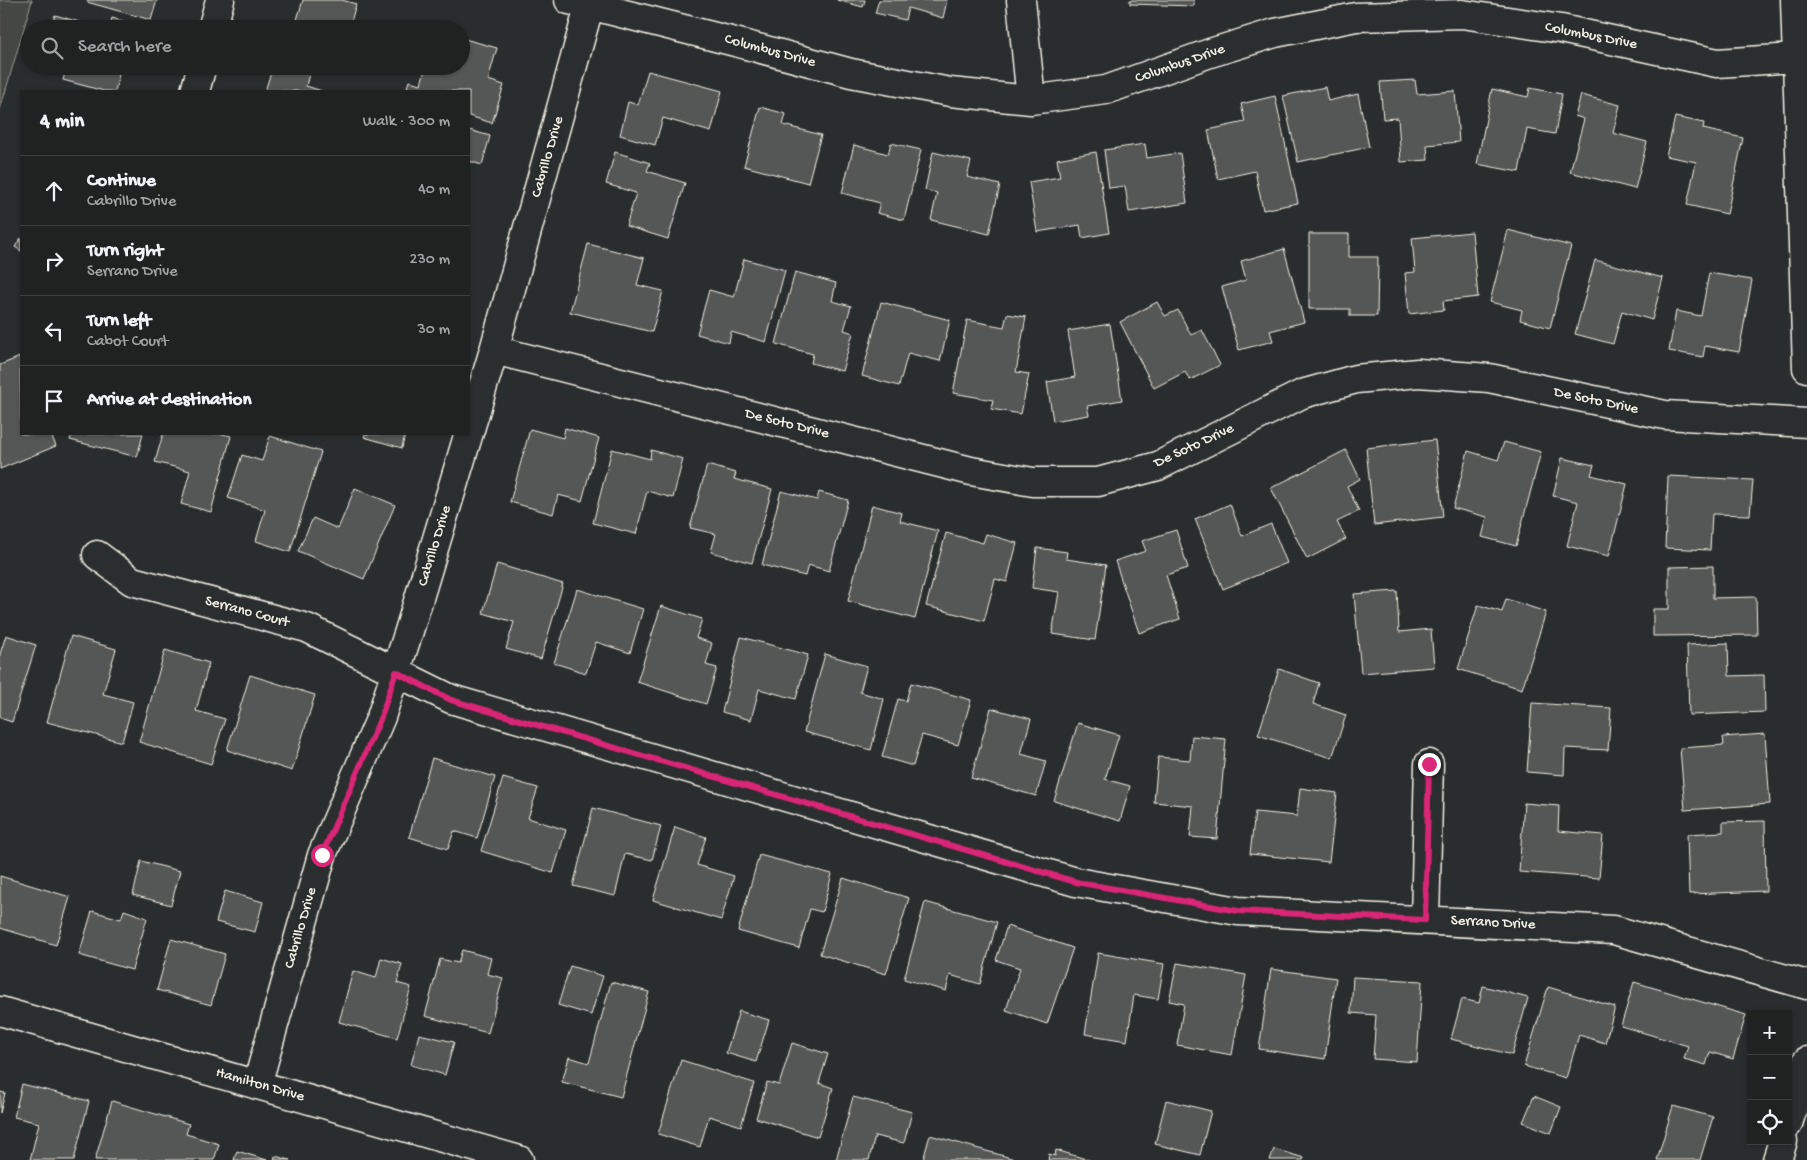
<!DOCTYPE html>
<meta charset="utf-8">
<style>
body{margin:0;font-family:"Gochi Hand",sans-serif;background:#2d2f2f;color:#f1f3f6}
.controls{position:absolute;right:15px;bottom:15px;display:grid;overflow:hidden;border-radius:0px;box-shadow:0 1px 4px #0004}
.controls button{width:45px;height:45px;display:grid;place-items:center;padding:0;border:0;border-bottom:1px solid #3d3f40;background:#202222;color:#f1f3f6;font:25px sans-serif}
.stop{position:absolute;width:15px;height:15px;margin:-11px;border:4px solid #db2777;border-radius:50%;background:#fff}
.stop.end{background:#db2777;border-color:#fff;box-shadow:0 1px 5px #0008}
.list{margin:0;padding:0;list-style:none}
h2{display:flex;justify-content:space-between;align-items:center;height:65px;margin:0;padding:0 20px;font-size:21px}
h2 small{font-size:16px;font-weight:400;color:#a2a4a5}
.list li{display:grid;grid-template-columns:32px 1fr auto;gap:15px;align-items:center;box-sizing:border-box;height:70px;padding:0 20px;border-top:1px solid #3d3f40}
.list b{display:block;font-size:19px;white-space:nowrap}
.list p{margin:0;font-size:16px;white-space:nowrap;color:#a2a4a5}
.list em{font-size:16px;font-style:normal;color:#a2a4a5}
.icon{flex:none;width:28px;height:28px;fill:none;stroke:currentColor;stroke-width:2;stroke-linecap:round;stroke-linejoin:round}
.map{position:relative;flex:none;width:1807px;height:1160px;overflow:hidden}
.search{position:absolute;background:#202222;box-shadow:0 1px 4px #0004;left:20px;top:20px;width:450px;height:55px;display:flex;align-items:center;gap:12px;box-sizing:border-box;padding:0 18px;border-radius:28px;color:#a2a4a5;font-size:19px}
.panel{position:absolute;background:#202222;box-shadow:0 1px 4px #0004;left:20px;top:90px;width:450px;height:345px;border-radius:0px}
.map>svg:first-child{display:block}
.green{fill:#444645;stroke:#9c9c96}
.building{fill:#555756;stroke:#f4f1e8}
.lines{fill:none;stroke-linecap:round;stroke-linejoin:round}
.minor-casing{stroke:#f4f1e8;stroke-width:31}
.minor{stroke:#2a2d2e;stroke-width:28}
.route{stroke:#db2777;stroke-width:6}
.labels{text-anchor:middle;dominant-baseline:central;stroke-width:4.5;stroke-linejoin:round;paint-order:stroke}
.street-label{font-size:15px;fill:#f4f1e8;stroke:#2a2d2e}
</style>
<div class="map">
<svg width="1807" height="1160" viewBox="0 0 1807 1160">
<rect width="100%" height="100%" fill="#2a2d2e"/>
<filter id="ink" filterUnits="userSpaceOnUse"><feTurbulence type="fractalNoise" baseFrequency=".02" numOctaves="2"/><feDisplacementMap in="SourceGraphic" scale="10" xChannelSelector="R" yChannelSelector="G"/><feConvolveMatrix kernelMatrix="1 2 1 2 8 2 1 2 1" color-interpolation-filters="sRGB"/></filter>
<g filter="url(#ink)">
<path class="green" d="M 0,0 L 32,0 L 0,110 Z"/>
<path class="building" d="M 88,0 L 157,0 L 151,20 L 87,2 Z
M 303,0 L 342,0 L 356,4 L 349,29 L 279,29 L 281,21 L 295,26 Z
M 837,0 L 865,0 L 863,7 Z
M 879,0 L 947,0 L 943,18 L 908,8 L 905,20 L 875,13 Z
M 1130,0 L 1194,0 L 1194,6 L 1130,4 Z
M 55,15 L 104,29 L 51,29 Z
M 112,18 L 149,28 L 149,29 L 109,29 Z
M 461,38 L 497,48 L 488,80 L 504,85 L 492,123 L 469,116 L 469,91 L 406,91 L 409,81 L 421,84 L 426,66 L 461,66 Z
M 67,66 L 121,66 L 115,91 L 104,91 L 63,80 Z
M 273,66 L 283,66 L 309,74 L 306,86 L 322,91 L 265,91 Z
M 648,71 L 722,91 L 711,132 L 663,118 L 655,145 L 620,135 L 628,102 L 638,105 Z
M 1415,80 L 1417,94 L 1455,91 L 1459,142 L 1427,145 L 1428,160 L 1401,162 L 1398,118 L 1383,119 L 1380,82 Z
M 1325,87 L 1328,101 L 1358,94 L 1369,147 L 1298,162 L 1283,96 Z
M 1530,88 L 1562,94 L 1555,134 L 1527,129 L 1519,172 L 1477,164 L 1492,89 L 1528,97 Z
M 1581,95 L 1620,105 L 1613,133 L 1647,142 L 1635,189 L 1570,172 L 1584,119 L 1575,116 Z
M 1275,96 L 1298,203 L 1263,210 L 1255,171 L 1218,179 L 1208,130 L 1245,122 L 1241,104 Z
M 760,107 L 786,114 L 783,125 L 821,135 L 808,183 L 744,166 Z
M 1675,117 L 1704,123 L 1703,129 L 1743,138 L 1727,214 L 1687,205 L 1696,162 L 1666,156 Z
M 469,130 L 490,136 L 482,165 L 469,161 Z
M 891,143 L 921,150 L 904,220 L 877,213 L 880,203 L 842,193 L 854,145 L 888,154 Z
M 1145,144 L 1147,158 L 1180,153 L 1187,203 L 1129,212 L 1125,186 L 1109,188 L 1104,150 Z
M 615,152 L 650,163 L 647,171 L 685,183 L 668,239 L 626,226 L 636,193 L 606,184 Z
M 933,152 L 971,161 L 967,177 L 1000,185 L 989,234 L 931,220 L 937,193 L 925,190 Z
M 1096,152 L 1109,233 L 1082,238 L 1080,225 L 1037,232 L 1029,182 L 1060,177 L 1057,159 Z
M 1508,230 L 1571,246 L 1550,328 L 1520,320 L 1522,310 L 1490,302 Z
M 1472,232 L 1478,297 L 1443,301 L 1444,310 L 1409,314 L 1405,273 L 1415,272 L 1412,238 Z
M 1309,234 L 1349,234 L 1349,257 L 1378,257 L 1377,316 L 1350,316 L 1350,309 L 1309,309 Z
M 21,238 L 21,251 L 15,247 Z
M 588,244 L 644,258 L 637,285 L 663,291 L 652,332 L 570,312 Z
M 1284,249 L 1304,322 L 1270,331 L 1273,341 L 1239,350 L 1222,287 L 1246,280 L 1241,261 Z
M 744,259 L 785,270 L 766,342 L 731,332 L 729,343 L 697,334 L 709,290 L 734,297 Z
M 1595,260 L 1663,278 L 1652,320 L 1622,311 L 1613,344 L 1575,334 Z
M 795,272 L 836,283 L 832,301 L 851,306 L 844,330 L 853,333 L 842,371 L 811,363 L 813,354 L 776,344 Z
M 1709,273 L 1752,280 L 1739,352 L 1705,346 L 1703,357 L 1669,351 L 1676,311 L 1701,316 Z
M 881,302 L 950,320 L 940,361 L 908,353 L 899,386 L 862,376 Z
M 1157,302 L 1165,316 L 1178,310 L 1191,335 L 1202,330 L 1220,365 L 1190,380 L 1185,372 L 1154,388 L 1120,322 Z
M 1007,314 L 1026,317 L 1016,372 L 1029,374 L 1021,414 L 991,409 L 993,400 L 953,393 L 967,320 L 1004,327 Z
M 1110,324 L 1122,400 L 1087,406 L 1089,415 L 1053,421 L 1047,382 L 1075,377 L 1068,331 Z
M 20,357 L 21,434 L 51,434 L 56,446 L 0,469 L 0,365 Z
M 565,428 L 599,438 L 582,501 L 558,495 L 553,514 L 510,502 L 530,429 L 563,438 Z
M 72,434 L 143,434 L 137,457 L 70,440 Z
M 163,434 L 222,434 L 231,436 L 211,512 L 181,504 L 190,471 L 155,462 Z
M 365,434 L 405,434 L 402,448 L 364,437 Z
M 270,436 L 321,452 L 290,552 L 256,541 L 265,510 L 228,498 L 242,455 L 262,461 Z
M 1435,440 L 1443,517 L 1374,525 L 1366,448 Z
M 1504,442 L 1541,452 L 1516,546 L 1482,537 L 1487,517 L 1453,508 L 1468,451 L 1498,460 Z
M 612,449 L 650,459 L 651,450 L 683,459 L 673,498 L 647,491 L 636,534 L 593,523 Z
M 1346,450 L 1360,479 L 1347,486 L 1359,511 L 1337,522 L 1346,539 L 1307,559 L 1271,488 Z
M 1562,458 L 1594,465 L 1591,475 L 1627,484 L 1609,556 L 1567,546 L 1578,502 L 1553,496 Z
M 707,465 L 736,473 L 734,479 L 772,489 L 752,563 L 711,552 L 716,534 L 690,528 Z
M 1668,476 L 1753,480 L 1750,515 L 1712,514 L 1710,550 L 1665,548 Z
M 355,488 L 395,505 L 364,579 L 298,551 L 313,518 L 338,529 Z
M 781,491 L 817,500 L 819,492 L 848,500 L 829,571 L 808,565 L 805,576 L 762,565 Z
M 1230,504 L 1242,536 L 1271,524 L 1287,563 L 1223,589 L 1195,519 Z
M 872,505 L 902,513 L 900,521 L 938,531 L 915,619 L 848,601 Z
M 1176,530 L 1188,568 L 1166,575 L 1180,619 L 1139,633 L 1115,561 L 1146,551 L 1142,541 Z
M 946,533 L 983,543 L 986,534 L 1017,543 L 1007,582 L 995,579 L 984,621 L 926,606 Z
M 1037,548 L 1067,552 L 1066,559 L 1106,565 L 1095,640 L 1052,634 L 1059,592 L 1032,588 Z
M 497,564 L 563,584 L 541,659 L 506,649 L 514,622 L 483,613 Z
M 1713,566 L 1713,598 L 1756,597 L 1757,635 L 1653,636 L 1653,609 L 1669,609 L 1669,567 Z
M 577,589 L 643,609 L 630,653 L 596,642 L 586,673 L 554,663 Z
M 1397,591 L 1399,632 L 1431,629 L 1434,667 L 1361,673 L 1354,594 Z
M 1506,599 L 1546,612 L 1522,689 L 1458,669 L 1478,605 L 1502,612 Z
M 661,606 L 702,619 L 696,638 L 712,643 L 706,665 L 717,668 L 706,704 L 637,682 Z
M 6,635 L 36,645 L 12,722 L 0,718 L 0,654 Z
M 71,636 L 116,649 L 103,694 L 133,702 L 122,742 L 47,722 Z
M 741,637 L 808,655 L 796,699 L 759,689 L 751,720 L 722,712 Z
M 1728,643 L 1729,676 L 1764,675 L 1765,712 L 1689,715 L 1687,645 Z
M 165,650 L 209,663 L 196,711 L 225,719 L 211,764 L 139,742 Z
M 825,654 L 867,666 L 860,692 L 884,699 L 871,750 L 804,732 Z
M 1279,669 L 1319,683 L 1313,704 L 1346,715 L 1332,758 L 1258,735 Z
M 250,675 L 315,695 L 292,771 L 227,750 Z
M 911,683 L 971,700 L 958,745 L 922,735 L 913,766 L 882,757 L 898,699 L 906,701 Z
M 1532,703 L 1611,708 L 1608,750 L 1565,748 L 1564,775 L 1527,772 Z
M 991,708 L 1031,719 L 1021,754 L 1046,761 L 1036,796 L 971,778 Z
M 1078,723 L 1119,735 L 1105,779 L 1130,786 L 1120,821 L 1054,801 Z
M 1765,734 L 1770,804 L 1685,810 L 1680,748 L 1724,745 L 1723,737 Z
M 1192,736 L 1226,739 L 1217,839 L 1190,837 L 1193,806 L 1154,802 L 1158,757 L 1190,760 Z
M 432,758 L 495,777 L 477,838 L 454,831 L 448,849 L 409,837 Z
M 503,778 L 538,788 L 528,818 L 566,830 L 553,873 L 481,851 Z
M 1300,788 L 1337,793 L 1329,862 L 1250,854 L 1255,812 L 1297,816 Z
M 1524,803 L 1559,806 L 1558,831 L 1603,835 L 1599,878 L 1519,872 Z
M 593,808 L 661,826 L 652,860 L 625,854 L 615,896 L 573,886 Z
M 1765,821 L 1766,891 L 1689,894 L 1687,834 L 1723,832 L 1723,822 Z
M 675,827 L 706,837 L 697,865 L 734,876 L 721,920 L 653,900 Z
M 759,855 L 832,874 L 822,912 L 810,909 L 799,948 L 738,931 Z
M 141,861 L 180,871 L 171,905 L 133,895 Z
M 0,876 L 70,897 L 56,945 L 0,928 Z
M 843,878 L 909,898 L 886,974 L 820,954 Z
M 225,891 L 263,902 L 255,932 L 216,922 Z
M 925,902 L 997,922 L 980,984 L 950,975 L 946,991 L 904,979 Z
M 124,910 L 147,918 L 132,970 L 79,955 L 92,911 L 121,919 Z
M 1007,926 L 1073,948 L 1047,1024 L 1006,1010 L 1020,968 L 996,960 Z
M 171,939 L 225,954 L 211,1005 L 157,990 Z
M 462,950 L 491,958 L 487,974 L 503,978 L 488,1033 L 425,1016 L 440,959 L 458,963 Z
M 1098,953 L 1164,964 L 1158,999 L 1134,995 L 1127,1041 L 1085,1034 Z
M 381,958 L 402,964 L 397,983 L 411,987 L 397,1038 L 339,1022 L 353,971 L 376,978 Z
M 1177,963 L 1246,975 L 1232,1055 L 1177,1045 L 1184,1004 L 1169,1001 Z
M 570,966 L 603,976 L 591,1015 L 558,1005 Z
M 1271,969 L 1336,978 L 1325,1059 L 1259,1049 Z
M 1353,977 L 1422,981 L 1417,1062 L 1373,1059 L 1376,1015 L 1351,1013 Z
M 611,982 L 649,992 L 621,1097 L 562,1082 L 569,1057 L 589,1063 Z
M 1634,982 L 1746,1015 L 1733,1059 L 1710,1052 L 1706,1065 L 1684,1059 L 1688,1046 L 1621,1026 Z
M 1483,986 L 1528,998 L 1512,1055 L 1451,1039 L 1462,999 L 1479,1003 Z
M 1548,987 L 1615,1007 L 1605,1043 L 1579,1035 L 1566,1078 L 1524,1066 Z
M 739,1011 L 769,1020 L 756,1062 L 726,1053 Z
M 419,1034 L 454,1042 L 445,1075 L 411,1065 Z
M 792,1043 L 828,1054 L 819,1083 L 833,1088 L 818,1137 L 756,1118 L 767,1082 L 779,1085 Z
M 681,1060 L 754,1083 L 741,1126 L 709,1116 L 700,1147 L 658,1134 Z
M 22,1084 L 89,1101 L 74,1160 L 30,1160 L 39,1123 L 14,1117 Z
M 0,1092 L 5,1093 L 0,1113 Z
M 1534,1096 L 1561,1107 L 1551,1133 L 1523,1122 Z
M 853,1097 L 912,1112 L 904,1143 L 875,1136 L 869,1160 L 836,1160 Z
M 1166,1100 L 1211,1111 L 1200,1155 L 1155,1144 Z
M 112,1101 L 189,1124 L 186,1134 L 219,1144 L 214,1160 L 95,1160 Z
M 1673,1106 L 1713,1117 L 1700,1160 L 1657,1160 Z
M 930,1135 L 1018,1160 L 923,1160 Z
M 1274,1149 L 1304,1158 L 1303,1160 L 1270,1160 Z
M 1056,1150 L 1089,1160 L 1048,1160 L 1049,1154 L 1055,1156 Z
M 237,1151 L 267,1160 L 234,1160 Z
M 275,1156 L 290,1160 L 274,1160 Z"/>
<g class="lines">
<g class="minor-casing">
<path id="minor" d="M 569,0 L 735,42 L 851,73 L 950,92 L 1031,100 L 1106,90 L 1210,53 L 1275,33 L 1356,17 L 1462,14 L 1561,29 L 1717,63 L 1796,58
M 1021,0 L 1031,100
M 1795,0 L 1807,368
M 212,29 L 220,0
M 195,91 L 202,66
M 494,350 L 971,471 L 1033,482 L 1098,482 L 1158,466 L 1302,394 L 1356,379 L 1418,373 L 1489,378 L 1665,415 L 1807,423
M 97,555 L 132,581 L 307,628 L 451,699 L 1076,882 L 1238,911 L 1614,930 L 1807,985
M 1425,919 L 1429,764
M 0,1011 L 519,1160
M 257,1085 L 322,855 L 381,717 L 409,631 L 494,350 L 591,0
M 1788,1124 L 1807,1061
M 1777,1160 L 1783,1141"/>
</g>
<use href="#minor" class="minor"/>
</g>
</g>
<g class="lines" filter="url(#ink)">
<path class="route" d="M 322,855 L 381,717 L 396,672 L 451,700 L 1076,882 L 1238,911 L 1425,920 L 1429,764"/>
</g>
<g class="labels">
<g class="street-label">
<text transform="translate(1591 36) rotate(11)">Columbus Drive</text>
<text transform="translate(770 51) rotate(15)">Columbus Drive</text>
<text transform="translate(1180 64) rotate(-19)">Columbus Drive</text>
<text transform="translate(548 157) rotate(-74)">Cabrillo Drive</text>
<text transform="translate(1596 401) rotate(12)">De Soto Drive</text>
<text transform="translate(787 424) rotate(14)">De Soto Drive</text>
<text transform="translate(1194 446) rotate(-25)">De Soto Drive</text>
<text transform="translate(435 546) rotate(-73)">Cabrillo Drive</text>
<text transform="translate(247 612) rotate(15)">Serrano Court</text>
<text transform="translate(1493 923) rotate(3)">Serrano Drive</text>
<text transform="translate(301 928) rotate(-74)">Cabrillo Drive</text>
<text transform="translate(260 1085) rotate(16)">Hamilton Drive</text>
</g>
</g>
</svg>
<div class="controls">
<button>+</button>
<button>−</button>
<button><svg class="icon" aria-label="locate" viewBox="0 0 24 24"><circle cx="12" cy="12" r="6"/><path d="M12 2v4M12 18v4M2 12h4M18 12h4"/></svg></button>
</div>
<div class="stop" style="left:322px;top:855px"></div>
<div class="stop end" style="left:1429px;top:764px"></div>
<div class="search"><svg class="icon" aria-label="search" viewBox="0 0 24 24"><circle cx="10" cy="10" r="6"/><path d="M15 15l6 6"/></svg>Search here</div>
<section class="panel">
<h2>4 min<small>Walk · 300 m</small></h2>
<ul class="list">
<li><svg class="icon" aria-label="ahead" viewBox="0 0 24 24"><path d="M12 20V5M6 11l6-6 6 6"/></svg><div><b>Continue</b><p>Cabrillo Drive</p></div><em>40 m</em></li>
<li><svg class="icon" aria-label="right" viewBox="0 0 24 24"><path d="M7 20v-9h11M14 6l5 5-5 5"/></svg><div><b>Turn right</b><p>Serrano Drive</p></div><em>230 m</em></li>
<li><svg class="icon" aria-label="left" viewBox="0 0 24 24"><path d="M17 20v-9H6M10 6l-5 5 5 5"/></svg><div><b>Turn left</b><p>Cabot Court</p></div><em>30 m</em></li>
<li><svg class="icon" aria-label="arrive" viewBox="0 0 24 24"><path d="M6 21V4h12l-3 4 3 4H6"/></svg><div><b>Arrive at destination</b></div></li>
</ul>
</section>
</div>
